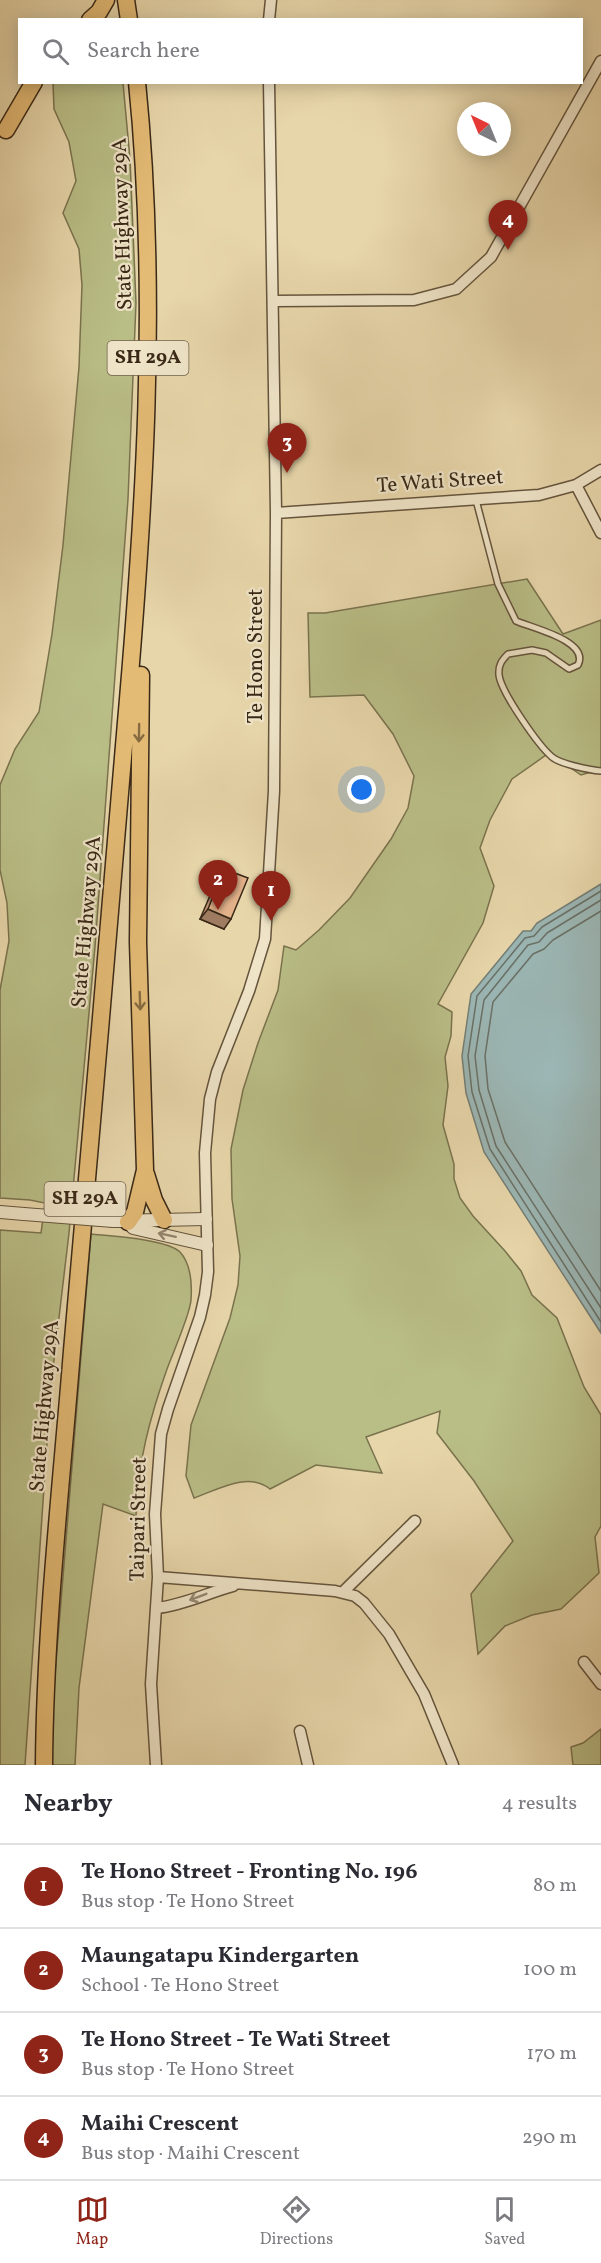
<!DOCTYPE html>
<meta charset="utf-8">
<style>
body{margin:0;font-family:Vollkorn,serif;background:#f2f2f3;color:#2b2b33}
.compass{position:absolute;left:457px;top:102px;width:54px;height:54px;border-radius:50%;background:#fff;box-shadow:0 3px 15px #0003;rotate:317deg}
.you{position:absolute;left:362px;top:790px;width:21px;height:21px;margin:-15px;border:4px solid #fff;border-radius:50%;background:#1a73e8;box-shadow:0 0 0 9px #1a73e833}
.badge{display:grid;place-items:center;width:39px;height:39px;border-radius:50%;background:#8f2418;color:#fff;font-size:20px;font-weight:700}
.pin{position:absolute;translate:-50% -50px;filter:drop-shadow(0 2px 3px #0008)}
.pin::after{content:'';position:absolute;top:32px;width:21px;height:18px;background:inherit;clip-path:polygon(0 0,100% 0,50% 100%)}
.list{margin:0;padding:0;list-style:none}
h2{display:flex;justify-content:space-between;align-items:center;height:78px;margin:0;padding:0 24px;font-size:26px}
h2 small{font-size:20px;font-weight:400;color:#7c7c81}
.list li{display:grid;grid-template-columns:39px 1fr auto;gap:18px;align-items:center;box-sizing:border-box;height:84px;padding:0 24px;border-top:2px solid #e1e1e2}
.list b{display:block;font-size:22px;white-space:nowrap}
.list p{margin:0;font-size:20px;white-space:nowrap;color:#7c7c81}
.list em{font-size:20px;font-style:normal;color:#7c7c81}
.icon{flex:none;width:33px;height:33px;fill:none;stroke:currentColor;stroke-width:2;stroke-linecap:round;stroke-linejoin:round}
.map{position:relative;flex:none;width:601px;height:1765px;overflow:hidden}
.search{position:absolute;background:#fff;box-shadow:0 3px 15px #0003;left:18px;right:18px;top:18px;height:66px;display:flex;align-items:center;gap:15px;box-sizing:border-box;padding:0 21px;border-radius:0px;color:#7c7c81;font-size:22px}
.sheet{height:414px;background:#fff}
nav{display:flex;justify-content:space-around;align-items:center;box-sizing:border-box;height:84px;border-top:2px solid #e1e1e2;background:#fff;font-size:16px;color:#7c7c81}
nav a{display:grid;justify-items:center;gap:3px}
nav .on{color:#8f2418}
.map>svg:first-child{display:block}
.green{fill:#b9bd86;stroke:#7a734e;stroke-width:1.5}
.water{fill:#9bb6b4;stroke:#747e75;stroke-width:1.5}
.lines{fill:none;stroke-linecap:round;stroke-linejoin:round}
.shore{stroke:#6a7066;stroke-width:1.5}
.service-casing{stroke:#65543c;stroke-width:8}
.minor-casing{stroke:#65543c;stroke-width:13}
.tertiary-casing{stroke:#65543c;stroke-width:14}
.trunk-casing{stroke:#3a2917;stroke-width:19}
.service{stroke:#efe4c8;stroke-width:5}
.minor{stroke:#efe4c8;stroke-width:10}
.tertiary{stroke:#efe4c8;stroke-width:12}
.trunk{stroke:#e4bb75;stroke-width:16}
.tertiary-bridge-casing{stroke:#65543c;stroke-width:14;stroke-linecap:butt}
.tertiary-bridge{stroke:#efe4c8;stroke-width:12}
.wall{fill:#c39877;stroke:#3a2917;stroke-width:1.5}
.shaded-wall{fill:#9f7c61;stroke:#3a2917;stroke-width:1.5}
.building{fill:#e3b18a;stroke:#3a2917;stroke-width:1.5}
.oneway{stroke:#866b41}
.oneway2{stroke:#948670}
.labels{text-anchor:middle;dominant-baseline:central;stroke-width:4.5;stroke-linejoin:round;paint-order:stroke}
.shield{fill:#efe4c8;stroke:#70614c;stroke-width:1.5}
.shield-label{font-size:20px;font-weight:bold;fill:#3a2917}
.street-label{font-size:21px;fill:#3a2917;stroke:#efe4c8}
</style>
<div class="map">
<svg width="601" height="1765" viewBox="0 0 601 1765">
<rect width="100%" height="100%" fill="#e7d6aa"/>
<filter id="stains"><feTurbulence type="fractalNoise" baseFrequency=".00333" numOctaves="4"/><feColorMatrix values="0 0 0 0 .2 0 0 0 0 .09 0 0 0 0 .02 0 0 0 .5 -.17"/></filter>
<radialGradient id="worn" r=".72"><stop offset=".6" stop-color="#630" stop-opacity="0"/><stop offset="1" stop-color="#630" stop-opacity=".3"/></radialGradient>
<path class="green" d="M 53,83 L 123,83 L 130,159 L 136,303 L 128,499 L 95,947 L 69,1233 L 51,1385 L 25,1765 L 0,1765 L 0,1230 L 41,1233 L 45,1203 L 30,1200 L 0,1198 L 0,990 L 9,941 L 7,903 L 0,870 L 0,785 L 15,749 L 39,712 L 52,634 L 63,545 L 79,367 L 82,285 L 79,249 L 63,213 L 76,181 L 69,142 L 54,109 Z
M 527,579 L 563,634 L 601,620 L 601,769 L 581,775 L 549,753 L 512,779 L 490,820 L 480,848 L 494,886 L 483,923 L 438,1004 L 452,1012 L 451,1036 L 445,1057 L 448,1086 L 443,1125 L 454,1164 L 454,1179 L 460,1198 L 473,1216 L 505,1251 L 521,1271 L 532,1295 L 557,1318 L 584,1387 L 601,1415 L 601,1526 L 595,1537 L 599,1573 L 561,1609 L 532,1615 L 505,1626 L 478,1654 L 471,1594 L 513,1541 L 474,1481 L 437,1433 L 440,1411 L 366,1437 L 382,1473 L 316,1465 L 270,1489 C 248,1471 217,1490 194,1498 L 186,1476 L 191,1425 L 230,1318 L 238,1285 L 240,1256 L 232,1199 L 231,1149 L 243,1090 L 258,1043 L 278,990 L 284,946 L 296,950 L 319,930 L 350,898 L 391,839 L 408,808 L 414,776 L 393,734 L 364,695 L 310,697 L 308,613 L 325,613 Z
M 91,1234 C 109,1236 167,1239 180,1252 C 191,1264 192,1285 191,1300 C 190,1314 173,1353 167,1369 C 150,1417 137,1465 136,1516 L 103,1504 L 79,1688 L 75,1765 L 51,1765 L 53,1699 Z
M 601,1729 L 601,1765 L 573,1765 L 571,1747 L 583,1743 Z"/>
<path class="water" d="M 601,884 L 601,1333 L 484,1152 L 466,1093 L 462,1056 L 471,994 L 523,931 L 531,931 L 537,923 Z"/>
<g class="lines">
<path class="shore" d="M 601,891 L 542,927 L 534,936 L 525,938 L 477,996 L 468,1056 L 472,1092 L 490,1149 L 601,1322
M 601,900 L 547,933 L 539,942 L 528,945 L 484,1000 L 475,1056 L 479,1090 L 496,1146 L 601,1308
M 601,911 L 553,940 L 544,949 L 533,954 L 493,1002 L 485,1056 L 488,1089 L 505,1142 L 601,1291"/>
<g class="service-casing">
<path id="service" d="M 476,500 L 498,584 L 516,621 C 532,628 590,641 578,665 L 569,669 L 546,653 L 532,650 L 508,654 C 502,660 498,665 499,675 C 501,692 538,745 552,757 C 560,764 590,770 601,771"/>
</g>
<g class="minor-casing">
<path id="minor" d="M 269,20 L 271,0
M 274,301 L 414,300 L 456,289 L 491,257 L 601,61
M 576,485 L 601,533
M 276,513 L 539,495 L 576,485 L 601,470
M 158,1577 L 335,1591 L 355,1596 L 364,1603 L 389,1634 L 424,1694 L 453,1765
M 343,1592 L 415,1521
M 157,1608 C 184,1605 207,1593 233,1586
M 584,1662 L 601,1684
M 300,1731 L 308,1765
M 156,1765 L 151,1684 L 158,1577 L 155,1514 L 161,1434 L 168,1409 L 200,1317 L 205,1295 L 208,1272 L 205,1153 L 210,1099 L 217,1072 L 249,991 L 265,939 L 274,791 L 276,513 L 269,82"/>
</g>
<g class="tertiary-casing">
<path id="tertiary" d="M 0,1212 L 24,1214
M 113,1221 L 206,1219
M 128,1222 L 133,1228 L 207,1245"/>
</g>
<g class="trunk-casing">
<path id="trunk" d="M 126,0 L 129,20
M 90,20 L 99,12 L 106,0
M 6,130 L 34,82
M 146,1174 L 154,1200 L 164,1220
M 128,1222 L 135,1212 L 145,1170 L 138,942 L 141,675
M 44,1765 C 45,1627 61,1489 72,1351 C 90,1145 108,940 125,734 C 144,518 159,299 137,82"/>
</g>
<use href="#service" class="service"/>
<use href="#minor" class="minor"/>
<use href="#tertiary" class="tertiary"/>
<use href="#trunk" class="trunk"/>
<g class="tertiary-bridge-casing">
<path id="tertiary-bridge" d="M 24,1214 L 113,1221"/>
</g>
<use href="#tertiary-bridge" class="tertiary-bridge"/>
</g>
<path class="wall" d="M 224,869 L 224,929 L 200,919 L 217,879 Z"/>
<path class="shaded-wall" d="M 208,909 L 231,919 L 224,929 L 200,919 Z"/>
<path class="building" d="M 224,869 L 248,878 L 231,919 L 208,909 Z"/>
<defs><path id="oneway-shaft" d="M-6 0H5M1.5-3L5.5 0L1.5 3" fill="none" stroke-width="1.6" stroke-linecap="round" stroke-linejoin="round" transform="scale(1.5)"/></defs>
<g class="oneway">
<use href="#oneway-shaft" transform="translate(139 733) rotate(91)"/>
<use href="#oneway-shaft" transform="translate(140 1001) rotate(88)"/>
</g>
<g class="oneway2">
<use href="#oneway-shaft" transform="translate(167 1235) rotate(-168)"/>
<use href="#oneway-shaft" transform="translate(198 1597) rotate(159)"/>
</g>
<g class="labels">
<g class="shield">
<rect x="107.5" y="341" width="81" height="34" rx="4.5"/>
<rect x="44.5" y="1182" width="81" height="34" rx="4.5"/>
</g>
<g class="shield-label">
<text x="148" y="358">SH 29A</text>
<text x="85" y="1199">SH 29A</text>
</g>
<g class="street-label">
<text transform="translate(123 224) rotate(-92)">State Highway 29A</text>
<text transform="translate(440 482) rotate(-4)">Te Wati Street</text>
<text transform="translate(256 656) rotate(-90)">Te Hono Street</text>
<text transform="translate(87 922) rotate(-85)">State Highway 29A</text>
<text transform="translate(45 1406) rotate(-85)">State Highway 29A</text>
<text transform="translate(139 1519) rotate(-89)">Taipari Street</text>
</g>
</g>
<rect width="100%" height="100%" filter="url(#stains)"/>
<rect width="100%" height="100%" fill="url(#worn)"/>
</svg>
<svg class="compass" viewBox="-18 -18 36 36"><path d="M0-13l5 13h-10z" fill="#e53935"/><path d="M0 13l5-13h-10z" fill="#7c7c81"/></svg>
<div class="you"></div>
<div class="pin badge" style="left:271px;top:921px">1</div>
<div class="pin badge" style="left:218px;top:910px">2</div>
<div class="pin badge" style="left:287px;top:473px">3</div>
<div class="pin badge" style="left:508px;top:250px">4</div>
<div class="search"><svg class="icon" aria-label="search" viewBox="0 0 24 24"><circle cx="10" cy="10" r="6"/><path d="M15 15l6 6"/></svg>Search here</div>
</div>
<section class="sheet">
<h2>Nearby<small>4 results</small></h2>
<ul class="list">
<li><span class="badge">1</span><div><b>Te Hono Street - Fronting No. 196</b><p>Bus stop · Te Hono Street</p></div><em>80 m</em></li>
<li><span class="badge">2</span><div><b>Maungatapu Kindergarten</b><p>School · Te Hono Street</p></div><em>100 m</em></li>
<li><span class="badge">3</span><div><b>Te Hono Street - Te Wati Street</b><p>Bus stop · Te Hono Street</p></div><em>170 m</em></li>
<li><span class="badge">4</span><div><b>Maihi Crescent</b><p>Bus stop · Maihi Crescent</p></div><em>290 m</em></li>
</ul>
</section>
<nav>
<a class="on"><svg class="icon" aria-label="map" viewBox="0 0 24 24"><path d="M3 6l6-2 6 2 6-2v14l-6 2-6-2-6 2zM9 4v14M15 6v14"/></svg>Map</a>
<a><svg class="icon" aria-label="directions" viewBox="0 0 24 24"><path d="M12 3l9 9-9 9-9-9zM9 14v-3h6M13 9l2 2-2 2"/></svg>Directions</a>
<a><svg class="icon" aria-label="saved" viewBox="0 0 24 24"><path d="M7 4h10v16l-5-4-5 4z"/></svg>Saved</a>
</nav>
